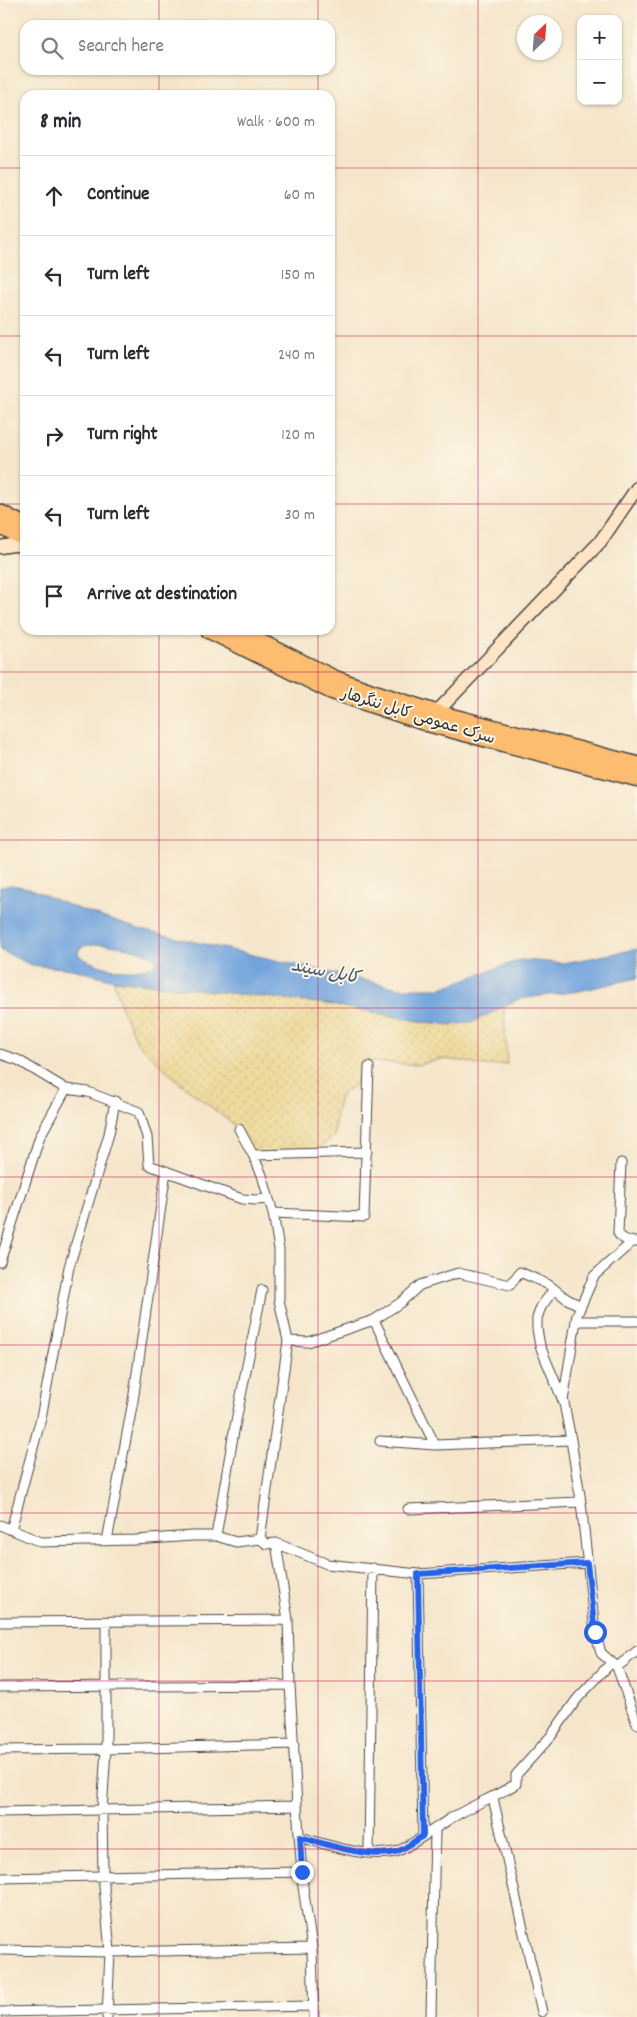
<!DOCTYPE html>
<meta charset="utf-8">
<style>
body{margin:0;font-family:Dekko,"Playpen Sans Arabic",sans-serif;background:#f2f2f3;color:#2b2b33}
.controls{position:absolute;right:15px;top:15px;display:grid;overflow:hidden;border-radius:10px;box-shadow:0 1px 4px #0004}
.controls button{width:45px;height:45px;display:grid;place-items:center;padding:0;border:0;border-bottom:1px solid #e1e1e2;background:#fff;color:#2b2b33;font:25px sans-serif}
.compass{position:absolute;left:517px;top:15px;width:45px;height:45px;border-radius:50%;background:#fff;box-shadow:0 1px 4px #0004;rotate:25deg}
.stop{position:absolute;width:15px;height:15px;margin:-11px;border:4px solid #2563eb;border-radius:50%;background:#fff}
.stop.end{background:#2563eb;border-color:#fff;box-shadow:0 1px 5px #0008}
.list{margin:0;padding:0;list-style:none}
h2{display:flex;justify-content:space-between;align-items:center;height:65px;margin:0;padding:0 20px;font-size:21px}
h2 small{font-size:16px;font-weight:400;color:#7c7c81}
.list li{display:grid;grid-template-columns:32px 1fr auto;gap:15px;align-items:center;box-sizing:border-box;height:80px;padding:0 20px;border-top:1px solid #e1e1e2}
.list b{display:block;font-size:19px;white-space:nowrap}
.list em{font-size:16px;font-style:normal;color:#7c7c81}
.icon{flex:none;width:28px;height:28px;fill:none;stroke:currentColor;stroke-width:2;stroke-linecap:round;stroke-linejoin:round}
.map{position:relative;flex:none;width:637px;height:2017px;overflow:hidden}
.search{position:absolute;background:#fff;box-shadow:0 1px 4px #0004;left:20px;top:20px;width:315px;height:55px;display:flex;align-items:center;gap:12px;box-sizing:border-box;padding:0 18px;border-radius:15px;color:#7c7c81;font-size:19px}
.panel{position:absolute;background:#fff;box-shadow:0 1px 4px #0004;left:20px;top:90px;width:315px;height:545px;border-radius:15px}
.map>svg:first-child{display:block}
.sand{fill:url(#sand-dots);stroke:#8c8264}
.water{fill:#72a4dd;stroke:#4e6884;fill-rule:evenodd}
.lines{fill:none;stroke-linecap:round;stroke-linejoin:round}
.street-casing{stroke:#494743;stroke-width:11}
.secondary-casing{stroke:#494743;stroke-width:15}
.highway-casing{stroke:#494743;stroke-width:19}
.street{stroke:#fff;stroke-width:9}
.secondary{stroke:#fee5c5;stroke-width:12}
.highway{stroke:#fcbd6f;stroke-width:16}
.route{stroke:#2563eb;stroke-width:6}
.grid{fill:none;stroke:#c2185b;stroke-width:1;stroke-opacity:0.55}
.labels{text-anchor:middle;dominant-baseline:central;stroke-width:4;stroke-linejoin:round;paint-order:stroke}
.street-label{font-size:16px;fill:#2b2b2b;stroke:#fcf5e5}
.water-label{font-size:18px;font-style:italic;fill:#445569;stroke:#fcf5e5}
</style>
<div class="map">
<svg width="637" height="2017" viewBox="0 0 637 2017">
<defs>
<pattern id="sand-dots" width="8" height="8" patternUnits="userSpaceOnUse" patternTransform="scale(1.25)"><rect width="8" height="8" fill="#eeda9e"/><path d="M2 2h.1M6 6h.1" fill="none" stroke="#cb8" stroke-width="1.8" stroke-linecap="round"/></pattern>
</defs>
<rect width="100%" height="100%" fill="#fcf5e5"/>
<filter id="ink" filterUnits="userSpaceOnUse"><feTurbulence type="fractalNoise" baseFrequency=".02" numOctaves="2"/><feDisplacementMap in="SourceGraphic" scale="10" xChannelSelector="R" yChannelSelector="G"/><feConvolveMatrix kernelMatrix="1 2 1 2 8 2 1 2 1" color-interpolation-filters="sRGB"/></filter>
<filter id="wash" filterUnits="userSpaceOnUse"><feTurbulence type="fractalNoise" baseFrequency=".0096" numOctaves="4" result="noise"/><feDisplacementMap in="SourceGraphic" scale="20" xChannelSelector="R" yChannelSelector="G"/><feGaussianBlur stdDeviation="1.12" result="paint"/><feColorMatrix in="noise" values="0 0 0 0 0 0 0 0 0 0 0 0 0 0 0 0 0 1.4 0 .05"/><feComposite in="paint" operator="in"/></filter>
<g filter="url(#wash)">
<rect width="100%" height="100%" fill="#f5e6cb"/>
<path class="sand" d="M 114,980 L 327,1004 L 425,1022 L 454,1025 L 475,1021 L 504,1005 L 507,1064 L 482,1066 L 463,1061 L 441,1059 L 417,1065 L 361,1061 L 357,1083 L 341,1095 L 336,1112 L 334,1137 L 314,1151 L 253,1155 L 239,1129 L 178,1081 L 138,1044 L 122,1010 Z"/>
<path class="water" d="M 11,885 L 29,888 L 70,906 L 138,929 L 399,988 L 441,988 L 520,960 L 564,963 L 637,949 L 637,978 L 579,991 L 519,999 L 475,1021 L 454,1025 L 425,1022 L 327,1004 L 114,980 L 72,969 L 31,965 L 0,950 L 0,887 ZM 101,944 C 117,946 149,949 158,962 C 142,977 93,969 78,954 L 79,950 L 83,946 Z"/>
</g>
<g filter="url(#ink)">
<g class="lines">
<g class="street-casing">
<path id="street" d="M 0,1054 L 18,1060 L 66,1089 L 88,1092 L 139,1112 L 147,1137 L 149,1165 L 242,1199 L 256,1200 L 269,1199
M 239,1129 L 253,1155 L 262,1175 L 273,1213 L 279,1249 L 279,1300 L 288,1341 L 260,1539
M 253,1155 L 367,1152
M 621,1163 L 618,1233 C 621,1239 630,1242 637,1242
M 273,1213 L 364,1217 L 369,1067
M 0,1262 L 40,1136 L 66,1089
M 554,1289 L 541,1307 L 537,1318 L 537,1329 L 540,1346 L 564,1403 L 571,1440 L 581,1502 L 595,1632 L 601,1653 L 617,1667 L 637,1724
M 374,1320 L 435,1445
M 576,1321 L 637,1321
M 288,1341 L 308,1342 L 374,1320 L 400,1303 L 420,1285 L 458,1273 L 510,1285 L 520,1272 L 549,1285 L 567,1299 L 581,1306
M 563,1401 L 577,1315 L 594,1276 L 632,1242
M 380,1441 L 435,1445 L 571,1440
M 408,1509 L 581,1502
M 0,1525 L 41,1542 L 135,1540 L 192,1536 L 216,1536 L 236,1542 L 260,1539 L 267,1544 L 276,1543 L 327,1564 L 418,1574 L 587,1563
M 11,1530 L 41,1418 L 69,1267 L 109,1134 L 115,1101
M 216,1536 L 234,1431 L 262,1290
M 107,1541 L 133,1401 L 166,1171
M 276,1543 L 288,1620 L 290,1685 L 297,1806 L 303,1887 L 312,1948 L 314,2017
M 418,1574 L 423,1835
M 0,1622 L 288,1620
M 106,1622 L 106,1749 L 102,1811 L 103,1875 L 110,1952 L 107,2017
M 617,1667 L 637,1651
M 0,1687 L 290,1685
M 0,1750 L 106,1749 L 294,1744
M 493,1798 L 542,2012
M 0,1812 L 297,1806
M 300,1837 C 329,1845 364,1858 395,1852 C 406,1849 437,1827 448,1820 C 469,1807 494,1797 516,1784 L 516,1775 L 551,1736 L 577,1699 L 611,1663
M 369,1853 L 373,1568
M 0,1878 L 302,1872
M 0,1950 L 110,1952 L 312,1948
M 0,2012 L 312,2006
M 431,2017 L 435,1831"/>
</g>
<g class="secondary-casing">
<path id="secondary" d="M 0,547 L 13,545 L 25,545
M 431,718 L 600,542 L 637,488"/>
</g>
<g class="highway-casing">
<path id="highway" d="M 0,513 L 25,526
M 0,526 L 25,538
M 209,630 L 332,691 L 427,723 L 637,778
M 235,630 L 335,679 L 372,692 L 436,713 L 637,765"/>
</g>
<use href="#street" class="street"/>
<use href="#secondary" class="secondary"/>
<use href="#highway" class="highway"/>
</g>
</g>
<g class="lines" filter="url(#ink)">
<path class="route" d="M 302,1872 L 300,1837 C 325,1844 370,1859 396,1852 C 405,1849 415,1840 423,1836 L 418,1574 L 587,1563 L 595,1632"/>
</g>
<path class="grid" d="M 159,0 L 159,25M 318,0 L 318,25M 478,0 L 478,2017M 159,70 L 159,95M 318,70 L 318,95M 0,168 L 25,168M 330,168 L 637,168M 0,336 L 25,336M 330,336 L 637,336M 0,504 L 25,504M 330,504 L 637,504M 159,630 L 159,2017M 318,630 L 318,2017M 0,672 L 637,672M 0,840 L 637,840M 0,1008 L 637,1008M 0,1177 L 637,1177M 0,1345 L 637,1345M 0,1513 L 637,1513M 0,1681 L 637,1681M 0,1849 L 637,1849"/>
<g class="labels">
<g class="street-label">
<text transform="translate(418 717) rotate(17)">سرک عمومی کابل ننگرهار</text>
</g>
<g class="water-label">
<text transform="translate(325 973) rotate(11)">کابل سيند</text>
</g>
</g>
</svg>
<div class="controls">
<button>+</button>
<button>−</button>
</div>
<svg class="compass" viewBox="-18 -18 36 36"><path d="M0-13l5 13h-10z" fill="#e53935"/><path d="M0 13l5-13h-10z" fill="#7c7c81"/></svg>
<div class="stop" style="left:595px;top:1632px"></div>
<div class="stop end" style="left:302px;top:1872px"></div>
<div class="search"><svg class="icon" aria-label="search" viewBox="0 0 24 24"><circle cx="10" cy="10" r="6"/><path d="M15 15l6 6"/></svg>Search here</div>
<section class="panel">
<h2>8 min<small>Walk · 600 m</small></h2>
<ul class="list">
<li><svg class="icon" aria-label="ahead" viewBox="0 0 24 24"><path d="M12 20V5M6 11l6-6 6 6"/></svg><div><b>Continue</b></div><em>60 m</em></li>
<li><svg class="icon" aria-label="left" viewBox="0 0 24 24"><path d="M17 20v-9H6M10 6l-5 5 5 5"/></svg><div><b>Turn left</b></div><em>150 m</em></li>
<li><svg class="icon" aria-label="left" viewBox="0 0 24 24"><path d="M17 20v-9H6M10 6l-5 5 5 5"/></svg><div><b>Turn left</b></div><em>240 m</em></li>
<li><svg class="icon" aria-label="right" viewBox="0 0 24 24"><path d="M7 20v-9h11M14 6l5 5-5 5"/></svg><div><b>Turn right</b></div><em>120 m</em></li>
<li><svg class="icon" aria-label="left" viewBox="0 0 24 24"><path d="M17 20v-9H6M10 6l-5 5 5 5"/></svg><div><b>Turn left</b></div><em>30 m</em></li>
<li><svg class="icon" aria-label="arrive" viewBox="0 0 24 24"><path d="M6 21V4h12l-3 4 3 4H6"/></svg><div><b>Arrive at destination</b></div></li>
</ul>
</section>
</div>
